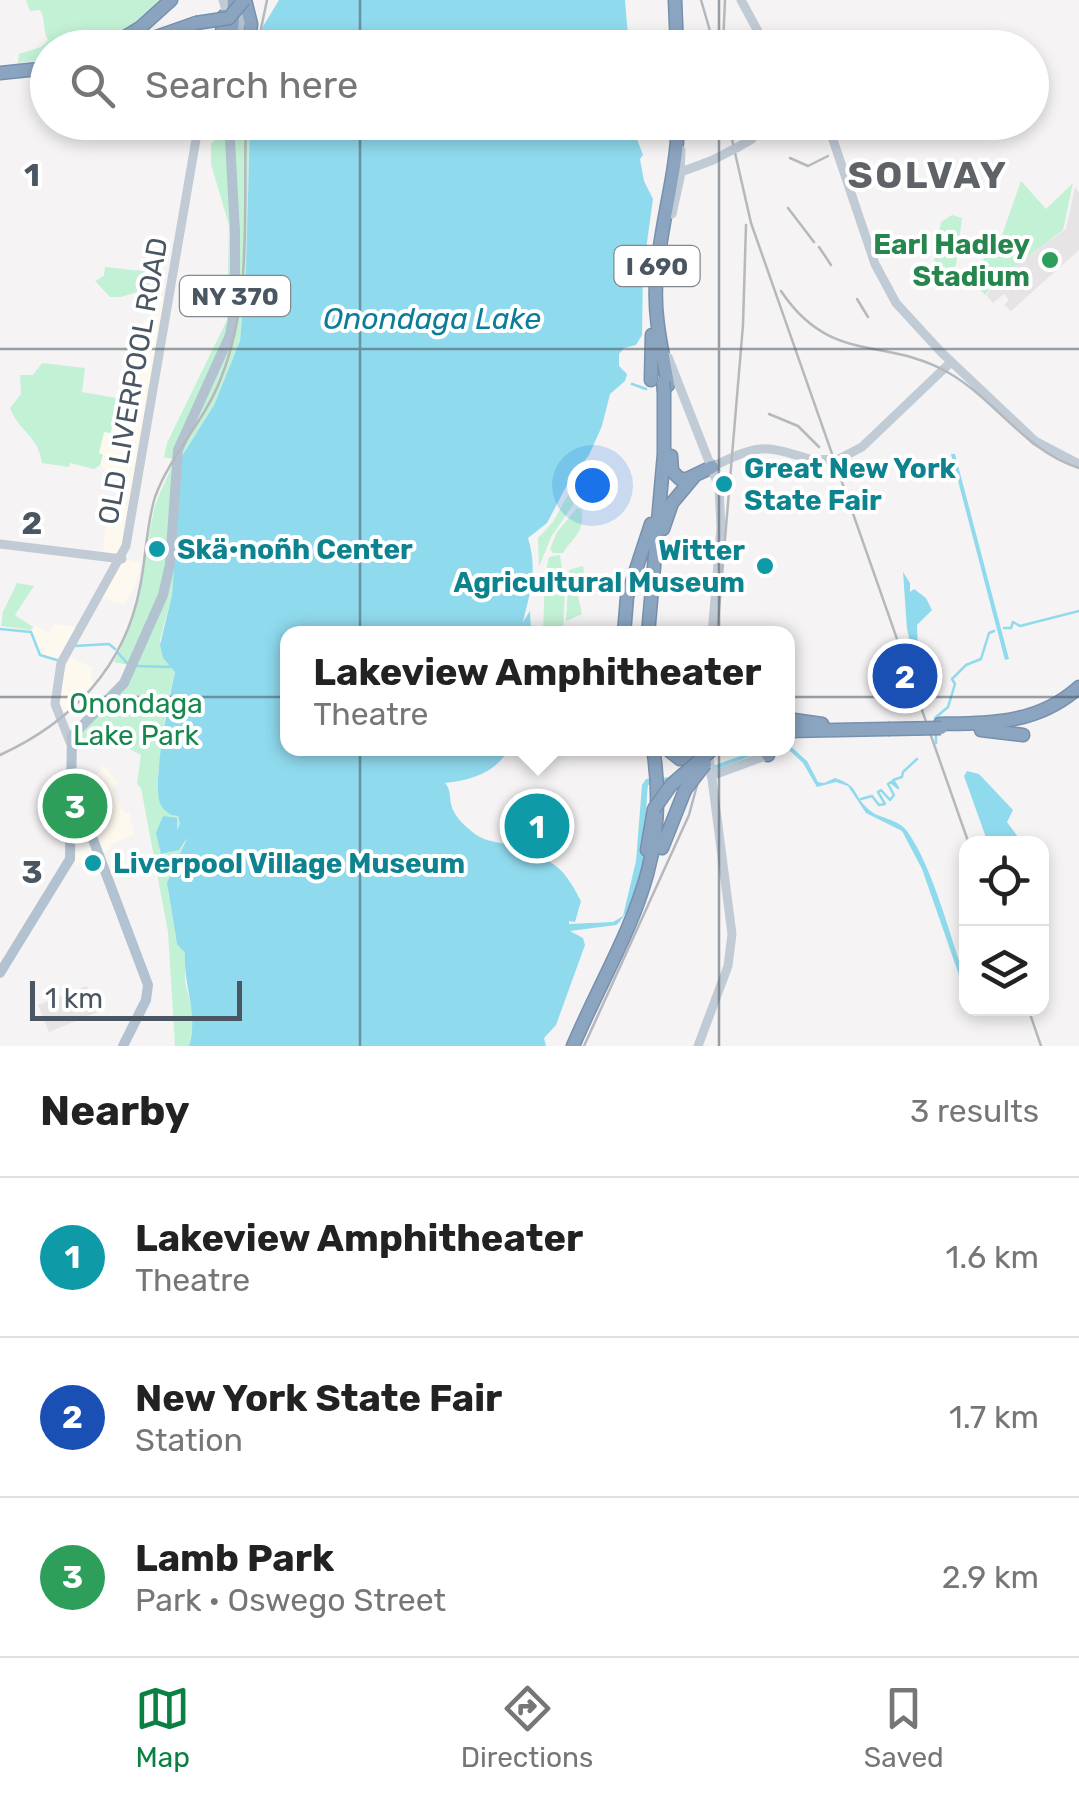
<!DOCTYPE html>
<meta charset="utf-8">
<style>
body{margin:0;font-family:Rubik,sans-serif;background:#f2f2f2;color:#222}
.controls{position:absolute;right:30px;bottom:30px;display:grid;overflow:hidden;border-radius:20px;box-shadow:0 5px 15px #0003}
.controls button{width:90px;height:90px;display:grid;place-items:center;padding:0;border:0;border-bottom:2px solid #e0e0e0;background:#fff;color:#222;font:50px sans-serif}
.scale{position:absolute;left:30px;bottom:25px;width:212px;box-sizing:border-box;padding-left:10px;border:5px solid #4a5661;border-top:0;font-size:28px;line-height:35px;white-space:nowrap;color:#4a5661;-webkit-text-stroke:8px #fff;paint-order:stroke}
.you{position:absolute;left:592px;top:485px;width:35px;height:35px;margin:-25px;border:8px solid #fff;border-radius:50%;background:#1a73e8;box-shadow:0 0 0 15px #1a73e833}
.badge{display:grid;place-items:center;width:65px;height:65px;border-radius:50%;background:#0b8043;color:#fff;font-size:32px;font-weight:700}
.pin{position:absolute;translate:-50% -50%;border:5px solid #fff;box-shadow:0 2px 10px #0006}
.popup{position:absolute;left:280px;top:626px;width:515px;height:130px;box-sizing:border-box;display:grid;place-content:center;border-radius:20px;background:#fff;filter:drop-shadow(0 2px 8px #0005);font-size:32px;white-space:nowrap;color:#767676}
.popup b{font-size:38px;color:#222}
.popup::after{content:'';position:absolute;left:50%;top:100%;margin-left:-20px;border:20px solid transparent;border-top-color:#fff}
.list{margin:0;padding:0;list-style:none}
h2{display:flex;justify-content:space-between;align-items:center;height:130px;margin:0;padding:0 40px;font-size:42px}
h2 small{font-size:32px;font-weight:400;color:#767676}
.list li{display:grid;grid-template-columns:65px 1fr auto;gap:30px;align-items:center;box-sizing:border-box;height:160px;padding:0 40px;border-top:2px solid #e0e0e0}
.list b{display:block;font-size:38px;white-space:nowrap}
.list p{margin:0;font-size:32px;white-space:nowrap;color:#767676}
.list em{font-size:32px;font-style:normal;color:#767676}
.icon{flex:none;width:55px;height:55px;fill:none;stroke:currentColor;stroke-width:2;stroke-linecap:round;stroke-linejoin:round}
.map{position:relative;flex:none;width:1079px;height:1046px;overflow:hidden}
.search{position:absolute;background:#fff;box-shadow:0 5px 15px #0003;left:30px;right:30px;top:30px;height:110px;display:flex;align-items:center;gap:25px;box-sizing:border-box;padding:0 35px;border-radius:55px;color:#767676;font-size:38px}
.sheet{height:610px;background:#fff}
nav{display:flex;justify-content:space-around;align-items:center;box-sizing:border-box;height:140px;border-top:2px solid #e0e0e0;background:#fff;font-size:28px;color:#767676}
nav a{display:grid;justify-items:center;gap:5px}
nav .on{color:#0b8043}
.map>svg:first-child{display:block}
.commercial{fill:#fdf9ef}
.education{fill:#e6e4e5}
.green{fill:#c3f1d5}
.water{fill:#90daee}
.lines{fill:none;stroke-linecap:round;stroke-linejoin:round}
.stream{stroke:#90daee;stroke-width:2.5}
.highway-casing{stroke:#7690ad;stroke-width:15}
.secondary{stroke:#c1cbd6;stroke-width:9}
.primary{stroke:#b3c2d1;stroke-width:10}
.highway{stroke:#8ba5c1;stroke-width:12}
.rail{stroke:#b5b8bd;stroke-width:2.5}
.highway-bridge-casing{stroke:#7690ad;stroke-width:15;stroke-linecap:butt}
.secondary-bridge{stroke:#c1cbd6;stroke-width:9}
.highway-bridge{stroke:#8ba5c1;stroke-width:12}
.grid{fill:none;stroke:#4a5661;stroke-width:2.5;stroke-opacity:0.55}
.leisure-dot{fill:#2e9e5b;stroke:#fff;stroke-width:4}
.culture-dot{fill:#0f9aa8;stroke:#fff;stroke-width:4}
.labels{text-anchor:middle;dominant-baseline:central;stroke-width:8;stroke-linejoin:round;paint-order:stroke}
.shield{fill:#fff;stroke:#808990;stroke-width:2.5}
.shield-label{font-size:25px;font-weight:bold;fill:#4a5661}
.leisure-label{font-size:28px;font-weight:bold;fill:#27864d;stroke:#fff;text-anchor:end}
.street-label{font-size:28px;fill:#4a5661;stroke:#fff}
.culture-label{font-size:28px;font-weight:bold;fill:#0d838f;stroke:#fff;text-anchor:start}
.park-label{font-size:28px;fill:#17864f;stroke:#fff}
.water-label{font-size:30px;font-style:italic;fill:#0c7c9b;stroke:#fff}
.district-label{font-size:38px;font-weight:bold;letter-spacing:2.5px;fill:#5f6368;stroke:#fff}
.grid-label{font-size:32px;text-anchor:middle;font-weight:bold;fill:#4a5661;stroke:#fff;stroke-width:8;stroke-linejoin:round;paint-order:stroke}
</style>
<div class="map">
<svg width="1079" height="1046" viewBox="0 0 1079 1046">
<rect width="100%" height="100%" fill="#f5f3f3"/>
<path class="commercial" d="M 152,296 L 168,298 L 152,389 L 125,387 L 126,379 L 122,378 L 126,350 L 139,351 L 144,320 L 151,320 Z
M 136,390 L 153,392 L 130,503 L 119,502 L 125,474 L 105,470 L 100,465 L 103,455 L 99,453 L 104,431 L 111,432 L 115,407 L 134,409 Z
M 119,504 L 131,507 L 126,540 L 118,553 L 103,554 L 105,531 L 109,521 L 117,514 Z
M 125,559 L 141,563 L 136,584 L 124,605 L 100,598 Z
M 55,624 L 76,627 L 60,660 L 43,656 L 45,648 L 39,648 L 32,630 L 35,625 L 48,633 Z
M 70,657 L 93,668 L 91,677 L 94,683 L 81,701 L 61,717 L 59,686 Z
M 104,765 L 118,783 L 112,788 L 125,814 L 130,813 L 134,835 L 110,845 L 111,849 L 97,855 L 102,873 L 88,878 L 82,862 L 75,865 L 74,853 L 97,845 L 75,785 L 94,778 Z"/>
<path class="education" d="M 1075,187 L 1079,192 L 1079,250 L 1011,311 L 1004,305 L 1009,300 L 1004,294 L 993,303 L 986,295 L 1006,272 L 1066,229 Z
M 87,986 L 98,1012 L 49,1032 L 38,1005 Z"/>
<path class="green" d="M 26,0 L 166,0 L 157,11 L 105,44 L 96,48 L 48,48 L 47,59 L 18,63 L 19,54 L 41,47 L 48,40 C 42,29 46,19 40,10 L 30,11 Z
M 219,123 L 250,123 L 246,268 L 240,341 L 214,405 L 182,456 L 172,595 L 160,640 L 163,658 L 175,671 L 166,710 L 163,733 L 165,745 L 158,770 L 159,799 L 171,815 L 178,816 L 180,824 L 163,854 L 180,849 L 187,834 L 168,891 L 177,944 L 185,953 L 185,981 L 194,1020 L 189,1046 L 175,1046 L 168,932 L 141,788 L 137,784 L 141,755 L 124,746 L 74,740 L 119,694 L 134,666 L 114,662 C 140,613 142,563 154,510 C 158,492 170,477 173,459 L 164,457 L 167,443 L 227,320 L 229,225 L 211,164 L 211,144 L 218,136 Z
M 1021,181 L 1046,209 L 1073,183 L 1063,230 L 1014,267 L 1005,270 L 985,295 L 976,285 L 984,258 L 1002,235 Z
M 952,215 L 962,218 L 956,265 L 946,279 L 934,260 L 941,222 Z
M 105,267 L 151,272 L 149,288 L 121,297 L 110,297 L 95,281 L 104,276 Z
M 42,363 L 85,368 L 82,392 L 116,398 L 111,433 L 104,432 L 99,453 L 103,455 L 100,465 L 94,469 L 70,463 L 69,467 L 42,463 C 38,435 20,433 10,408 L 21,394 L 20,375 L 33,375 Z
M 578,477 L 573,505 L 551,537 L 539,567 L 538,538 L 553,522 Z
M 577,508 L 581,509 C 586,532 572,538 563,553 L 553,553 L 550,549 L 557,532 Z
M 560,555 L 565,588 L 563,633 L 543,633 L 545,575 L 549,557 Z
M 583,566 L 584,574 L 576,581 L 583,585 L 577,592 L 582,614 L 566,621 L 569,570 Z
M 17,583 L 34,586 L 15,615 L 33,627 L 31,630 L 1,626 L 3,612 Z
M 531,793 L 537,793 L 537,797 C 554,806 562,821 562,840 L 545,831 L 540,817 L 529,812 Z"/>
<path class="water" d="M 279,0 L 625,0 L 629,47 L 259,47 L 262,28 Z
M 250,123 L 631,123 L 643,155 L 640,159 L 644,181 L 653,199 L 643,271 L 642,335 L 636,345 L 624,348 L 619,354 L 619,366 L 627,374 L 625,381 L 610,394 L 602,426 L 589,455 L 568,483 L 547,523 L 528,538 C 538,571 530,591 523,622 L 530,611 L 531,633 L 287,634 L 287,748 L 509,749 C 495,773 472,780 445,783 C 451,790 449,794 451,804 C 454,817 465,826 475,834 C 487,843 499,841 512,846 C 551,863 559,858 581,901 L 575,922 L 569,921 L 569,924 L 613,922 L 623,916 L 636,861 L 642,785 L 646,779 L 685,776 L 760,749 L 769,749 L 717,769 L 648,785 C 645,810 647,838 644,864 C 643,875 627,919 616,925 L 570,931 L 583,938 L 585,945 L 556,1025 L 544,1038 L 546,1046 L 189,1046 C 199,1014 183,986 185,953 L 177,944 L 167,883 L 187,838 L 179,850 L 161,854 L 156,833 L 163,816 L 177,818 L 177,830 L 180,824 L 178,816 L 171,815 C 166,811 162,809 160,803 C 152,783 169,698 175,672 L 163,658 L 160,645 L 172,595 L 182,456 L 214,405 L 240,341 L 246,268 Z
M 951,454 L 955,454 L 1009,659 L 1005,660 Z
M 903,572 L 910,583 L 910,592 L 914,589 L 926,598 L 932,610 L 917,625 L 918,650 L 911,646 L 907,629 Z
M 787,743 L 807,761 L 818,782 L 824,783 L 835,778 C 859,786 852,793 867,808 C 879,820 896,817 907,831 C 933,867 951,939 966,982 L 966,995 L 922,869 L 902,831 L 866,813 L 848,786 L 836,782 L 817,787 L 803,763 L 787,748 Z
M 967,771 L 979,774 L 1013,810 L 1007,822 L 1018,837 L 1014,843 L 988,843 L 964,776 Z"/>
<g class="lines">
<path class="stream" d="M 632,384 L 646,389
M 1004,628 L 1011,628 L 1013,622 L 1020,626 L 1079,611
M 0,629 L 31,632 L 40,655 L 60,661
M 74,646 L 109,644 L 115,649
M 118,653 L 127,663
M 135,666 L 170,667
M 935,718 L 948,707 L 955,684 L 952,679 L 966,665 L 981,659 L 989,633 L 994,631
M 936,734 L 936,743
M 861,799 L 872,796 L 879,805 L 885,804 L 878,792 L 881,790 L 890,800 L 894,795 L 888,784 L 891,782 L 898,788 L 893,780 L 902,777 L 903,772 L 917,759"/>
<g class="highway-casing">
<path id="highway" d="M 245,0 L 251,24 L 248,48
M 675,0 L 677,48
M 107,48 L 140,28 L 171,0
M 125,48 L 196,23
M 220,48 L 224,16
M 231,48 L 234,0
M 0,73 L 48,68
M 651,380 L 652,335
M 668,385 C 663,352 654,320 656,285 C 658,230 677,178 678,122
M 671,456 L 672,471 L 680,479 L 687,479 L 712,467
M 663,529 L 672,503 L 693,478
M 624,634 L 627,597 L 651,524
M 648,634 L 664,454 L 664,391
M 787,719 L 822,724
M 940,724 C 992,723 1038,724 1079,687
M 981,730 L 1023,735
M 787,731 L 888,729
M 666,748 L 680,759 L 690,757 L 697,750
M 768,755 L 770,748
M 662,848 L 685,790
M 647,850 L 654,809
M 573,1046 C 619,939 673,871 653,748"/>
</g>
<path class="secondary" d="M 223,0 L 229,21
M 741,0 L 767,48
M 827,122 L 875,264 L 896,303 L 941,352 L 1035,441 L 1079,464
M 738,147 L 752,139 L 764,122
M 681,172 L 713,160
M 672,214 L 680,178 L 681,150
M 668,357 L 719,487 L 721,528 L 712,634
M 839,459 L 862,447 L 951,362
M 712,467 C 761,443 763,445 813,460
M 0,544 L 122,559
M 70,742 L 55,704 L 61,663 L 126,546 L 199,122
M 711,776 L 768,755
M 698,1046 L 728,966 L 732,934 L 709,756"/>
<path class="primary" d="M 235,42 L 241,19 L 239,0
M 74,789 L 148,985 L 146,1000 L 123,1046
M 0,973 L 70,859 L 72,736 L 124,683 L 163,595 L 170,564 L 178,450 L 230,335 L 235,307 L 235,232 L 229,122"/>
<use href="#highway" class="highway"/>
<path class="rail" d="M 701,0 L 715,48
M 723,45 L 725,0
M 257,48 L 267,0
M 728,122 L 751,223 L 969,844
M 790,158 L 808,166 L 828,156
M 788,208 L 814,242
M 819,247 L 831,265
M 781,291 C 831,366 886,336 949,373 C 997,401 1025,451 1079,468
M 857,299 L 868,317
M 769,414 L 798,426 L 819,447
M 717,634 L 743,325 L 746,225
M 0,755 C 72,722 125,667 140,587 C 146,558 146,526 155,497 C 170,455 205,421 221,378 C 253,298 243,207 246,122
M 1028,1008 L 1041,1046
M 584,1046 L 689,815 L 707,748"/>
<g class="highway-bridge-casing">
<path id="highway-bridge" d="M 196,23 L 229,18 L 244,0
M 663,382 L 664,391
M 888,729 L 941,728
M 685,790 L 705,764
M 654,809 L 671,785 L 714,748"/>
</g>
<path class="secondary-bridge" d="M 713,160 L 738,147
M 813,460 L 839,459"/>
<use href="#highway-bridge" class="highway-bridge"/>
</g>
<path class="grid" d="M 360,0 L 360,48M 719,0 L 719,48M 360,122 L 360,1046M 719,122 L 719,1046M 0,349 L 1079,349M 0,697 L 1079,697"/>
<circle class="leisure-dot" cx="1050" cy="260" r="10"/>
<g class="culture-dot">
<circle cx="724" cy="484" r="10"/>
<circle cx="157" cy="549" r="10"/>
<circle cx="765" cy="566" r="10"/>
<circle cx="93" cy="863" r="10"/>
</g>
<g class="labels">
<g class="shield">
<rect x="614.5" y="246" width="85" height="40" rx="8"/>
<rect x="180" y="276" width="110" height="40" rx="8"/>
</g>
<g class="shield-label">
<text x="657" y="266">I 690</text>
<text x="235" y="296">NY 370</text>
</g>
<g class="leisure-label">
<text x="1030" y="244">Earl Hadley<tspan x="1030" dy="32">Stadium</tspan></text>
</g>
<g class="street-label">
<text transform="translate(133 381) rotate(-80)">OLD LIVERPOOL ROAD</text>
</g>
<g class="culture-label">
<text x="744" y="468">Great New York<tspan x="744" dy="32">State Fair</tspan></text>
<text x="177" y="549">Skä•noñh Center</text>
<text x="745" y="550" text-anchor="end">Witter<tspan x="745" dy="32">Agricultural Museum</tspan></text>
<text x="113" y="863">Liverpool Village Museum</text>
</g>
<g class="park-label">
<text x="136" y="703">Onondaga<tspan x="136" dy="32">Lake Park</tspan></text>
</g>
<g class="water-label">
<text x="432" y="319">Onondaga Lake</text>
</g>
<g class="district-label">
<text x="928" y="175">SOLVAY</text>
</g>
</g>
<g class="grid-label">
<text x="32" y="186">1</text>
<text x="32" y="534">2</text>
<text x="32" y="883">3</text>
</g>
</svg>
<div class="controls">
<button><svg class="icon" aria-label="locate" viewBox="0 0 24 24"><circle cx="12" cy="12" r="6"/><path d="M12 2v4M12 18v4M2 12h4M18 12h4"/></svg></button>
<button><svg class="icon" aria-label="layers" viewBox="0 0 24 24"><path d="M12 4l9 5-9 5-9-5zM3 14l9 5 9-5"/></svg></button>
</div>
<div class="scale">1 km</div>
<div class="you"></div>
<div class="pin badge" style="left:537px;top:826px;background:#0f9aa8">1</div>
<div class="popup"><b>Lakeview Amphitheater</b>Theatre</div>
<div class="pin badge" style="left:905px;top:676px;background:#1a4fb4">2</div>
<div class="pin badge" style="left:75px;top:806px;background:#2e9e5b">3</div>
<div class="search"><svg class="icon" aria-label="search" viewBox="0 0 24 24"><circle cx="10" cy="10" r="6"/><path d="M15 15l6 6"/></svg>Search here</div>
</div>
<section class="sheet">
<h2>Nearby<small>3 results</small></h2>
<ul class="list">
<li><span class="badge" style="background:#0f9aa8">1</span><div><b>Lakeview Amphitheater</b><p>Theatre</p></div><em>1.6 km</em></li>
<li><span class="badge" style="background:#1a4fb4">2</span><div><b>New York State Fair</b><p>Station</p></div><em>1.7 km</em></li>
<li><span class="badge" style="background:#2e9e5b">3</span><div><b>Lamb Park</b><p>Park · Oswego Street</p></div><em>2.9 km</em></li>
</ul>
</section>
<nav>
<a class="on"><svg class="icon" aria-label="map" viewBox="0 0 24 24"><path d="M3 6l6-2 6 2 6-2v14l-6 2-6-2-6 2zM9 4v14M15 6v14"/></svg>Map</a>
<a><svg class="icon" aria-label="directions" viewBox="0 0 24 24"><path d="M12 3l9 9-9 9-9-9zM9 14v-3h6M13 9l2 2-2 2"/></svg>Directions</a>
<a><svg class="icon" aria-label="saved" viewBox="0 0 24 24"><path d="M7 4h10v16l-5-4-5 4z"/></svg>Saved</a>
</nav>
